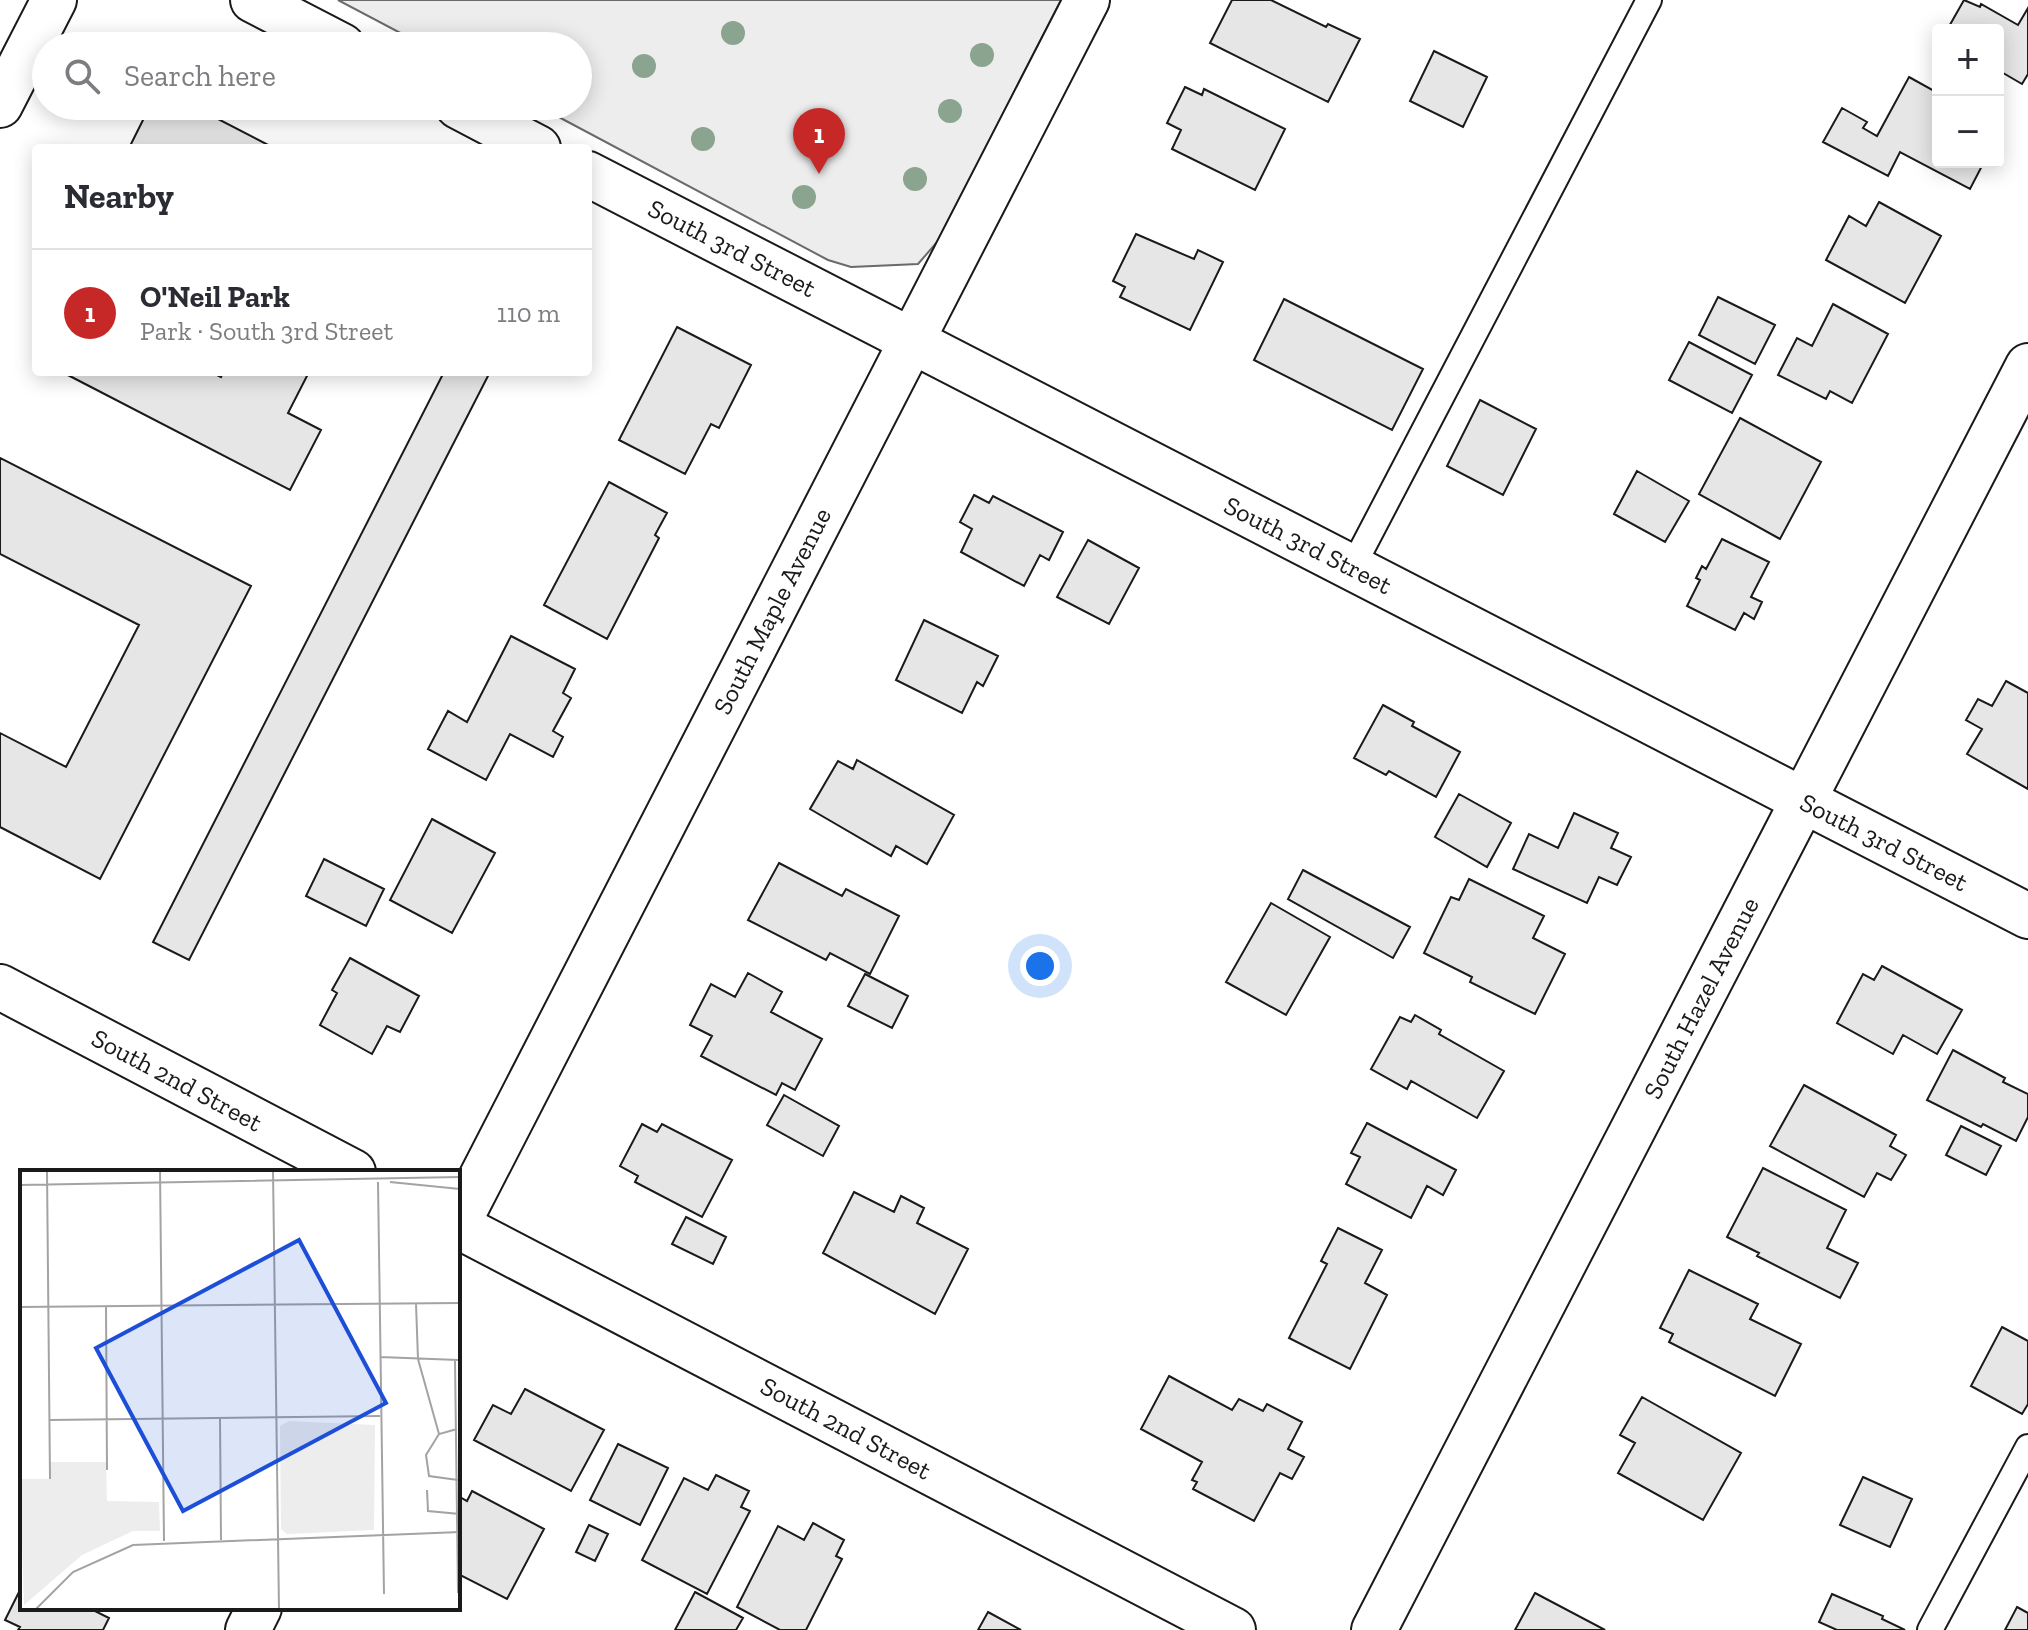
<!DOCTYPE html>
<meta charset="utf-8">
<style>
body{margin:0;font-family:"Zilla Slab",serif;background:#f7f7f7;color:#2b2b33}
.controls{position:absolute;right:24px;top:24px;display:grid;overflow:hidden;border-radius:8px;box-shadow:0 4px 20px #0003}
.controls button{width:72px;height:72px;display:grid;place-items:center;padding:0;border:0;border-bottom:2px solid #e1e1e2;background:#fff;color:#2b2b33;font:40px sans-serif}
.you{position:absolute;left:1040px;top:966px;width:28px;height:28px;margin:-20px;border:6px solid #fff;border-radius:50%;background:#1a73e8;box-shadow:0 0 0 12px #1a73e833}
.badge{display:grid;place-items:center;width:52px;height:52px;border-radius:50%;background:#c62828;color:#fff;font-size:26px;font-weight:700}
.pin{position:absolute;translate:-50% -66px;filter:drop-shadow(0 2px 4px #0008)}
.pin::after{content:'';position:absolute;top:42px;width:28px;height:24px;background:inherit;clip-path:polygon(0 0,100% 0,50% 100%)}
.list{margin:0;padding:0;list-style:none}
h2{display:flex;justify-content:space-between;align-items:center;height:104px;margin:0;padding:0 32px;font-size:34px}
h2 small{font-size:26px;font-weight:400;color:#7c7c81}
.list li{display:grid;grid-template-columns:52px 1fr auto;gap:24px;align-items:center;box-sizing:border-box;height:128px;padding:0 32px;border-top:2px solid #e1e1e2}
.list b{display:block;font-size:30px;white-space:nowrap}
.list p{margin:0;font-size:26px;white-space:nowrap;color:#7c7c81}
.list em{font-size:26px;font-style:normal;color:#7c7c81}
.icon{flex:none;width:44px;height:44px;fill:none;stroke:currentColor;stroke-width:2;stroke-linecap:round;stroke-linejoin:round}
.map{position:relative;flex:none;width:2028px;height:1630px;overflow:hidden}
.search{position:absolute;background:#fff;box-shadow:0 4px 20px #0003;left:32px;top:32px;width:560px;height:88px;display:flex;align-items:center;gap:20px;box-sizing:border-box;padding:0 28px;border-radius:44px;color:#7c7c81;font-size:30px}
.panel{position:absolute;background:#fff;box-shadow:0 4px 20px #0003;left:32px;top:144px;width:560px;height:232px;border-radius:8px}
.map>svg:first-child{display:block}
.green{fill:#ededed;stroke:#6a6a6a;stroke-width:2}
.building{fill:#e6e6e6;stroke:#1a1a1a;stroke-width:2}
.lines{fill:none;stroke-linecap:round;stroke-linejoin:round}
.lane-casing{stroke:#1a1a1a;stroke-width:28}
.street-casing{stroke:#1a1a1a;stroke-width:48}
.lane{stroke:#fff;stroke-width:24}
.street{stroke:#fff;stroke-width:44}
.tree{fill:#8aa48f}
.labels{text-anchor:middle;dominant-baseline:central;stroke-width:6;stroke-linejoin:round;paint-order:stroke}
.street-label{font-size:26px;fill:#1a1a1a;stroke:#fff}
.inset-road{fill:none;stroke:#a3a3a3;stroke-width:2}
.view{fill:#1d4ed8;fill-opacity:0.15;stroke:#1d4ed8;stroke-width:4}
.inset-edge{fill:none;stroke:#1a1a1a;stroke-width:4}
</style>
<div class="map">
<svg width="2028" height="1630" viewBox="0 0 2028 1630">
<rect width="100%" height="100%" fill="#fff"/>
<path class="green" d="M 338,0 L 1061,0 L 938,241 L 918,264 L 851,267 L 828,260 L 538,106 L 578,106 L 578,46 L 425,46 Z"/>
<path class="building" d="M 1232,0 L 1271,0 L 1326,27 L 1328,24 L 1360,39 L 1328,102 L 1210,43 Z
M 1964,0 L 1980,7 L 1981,4 L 2018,25 L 2028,8 L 2028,74 L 2022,84 L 1998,70 L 1998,30 L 1947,30 Z
M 1434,51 L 1487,77 L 1463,127 L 1410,101 Z
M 1909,77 L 1938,93 L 1938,162 L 1984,162 L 1970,189 L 1900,152 L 1888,176 L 1823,142 L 1842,108 L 1867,122 L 1863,128 L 1877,136 Z
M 1185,87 L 1202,95 L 1204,89 L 1285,129 L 1255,190 L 1172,149 L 1181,130 L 1167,123 Z
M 150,106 L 193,106 L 274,148 L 129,148 Z
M 1879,202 L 1941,236 L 1905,303 L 1826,260 L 1849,216 L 1866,226 Z
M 1136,234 L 1194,259 L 1198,250 L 1223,262 L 1190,330 L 1120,297 L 1125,287 L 1113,281 Z
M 1718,297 L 1775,325 L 1755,364 L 1699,335 Z
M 1284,299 L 1423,369 L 1392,430 L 1254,360 Z
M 1833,304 L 1888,334 L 1852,403 L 1830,391 L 1826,399 L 1778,375 L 1797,338 L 1812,346 Z
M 677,327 L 751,365 L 719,428 L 711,424 L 685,474 L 619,440 Z
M 1689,342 L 1752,375 L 1732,413 L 1669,380 Z
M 62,372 L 211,372 L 221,377 L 223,372 L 309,372 L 288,413 L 321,430 L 290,490 Z
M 444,372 L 490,372 L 189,960 L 153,942 Z
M 1480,400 L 1536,429 L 1503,495 L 1447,466 Z
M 1740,418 L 1821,462 L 1780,539 L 1699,494 Z
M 0,458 L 251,586 L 100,879 L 0,827 L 0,733 L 66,767 L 139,625 L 0,554 Z
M 1637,471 L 1689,501 L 1665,542 L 1614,514 Z
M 609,482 L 667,513 L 655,535 L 659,538 L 607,639 L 544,605 Z
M 974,495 L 989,503 L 993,496 L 1063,532 L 1049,560 L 1040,555 L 1024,586 L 961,552 L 972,529 L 960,522 Z
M 1722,539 L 1769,562 L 1751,597 L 1762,602 L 1754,619 L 1744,613 L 1735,630 L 1687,606 L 1700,580 L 1696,578 L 1702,566 L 1706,569 Z
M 1088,540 L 1139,568 L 1109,624 L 1057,597 Z
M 924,620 L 998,656 L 983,686 L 977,682 L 962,713 L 896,680 Z
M 511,636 L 575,669 L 563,693 L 571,698 L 553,731 L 563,737 L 553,757 L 510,734 L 486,780 L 428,749 L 448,711 L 467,722 Z
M 2006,681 L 2028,693 L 2028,789 L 1967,754 L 1982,729 L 1966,720 L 1978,699 L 1992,706 Z
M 1383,705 L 1414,722 L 1412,726 L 1460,752 L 1436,797 L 1389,771 L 1386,775 L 1354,758 Z
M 857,760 L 954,815 L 927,864 L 896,846 L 891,856 L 810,809 L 838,761 L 853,769 Z
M 1459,794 L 1511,823 L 1487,867 L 1435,837 Z
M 1574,813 L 1618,833 L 1611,848 L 1631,857 L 1617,885 L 1599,877 L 1587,903 L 1513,869 L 1529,834 L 1558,848 Z
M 432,819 L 495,853 L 452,933 L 390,900 Z
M 324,859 L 384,889 L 366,926 L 306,896 Z
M 779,863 L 842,896 L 846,889 L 899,916 L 870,974 L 830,953 L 826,960 L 748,920 Z
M 1303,870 L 1410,927 L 1393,958 L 1288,899 Z
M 1469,879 L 1544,916 L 1533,938 L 1565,954 L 1535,1014 L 1470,982 L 1472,977 L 1424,953 L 1451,897 L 1459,900 Z
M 1271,903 L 1330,937 L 1286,1015 L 1226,982 Z
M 350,958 L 419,996 L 400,1032 L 387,1026 L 372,1054 L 320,1025 L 337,993 L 332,990 Z
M 1882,966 L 1962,1010 L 1937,1054 L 1903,1035 L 1893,1054 L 1837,1023 L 1863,974 L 1874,980 Z
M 748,973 L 782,992 L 771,1012 L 822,1039 L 795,1090 L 782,1083 L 776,1095 L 701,1056 L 712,1036 L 690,1025 L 711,984 L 735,997 Z
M 865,974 L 908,996 L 892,1028 L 848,1006 Z
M 1415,1015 L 1441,1030 L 1439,1034 L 1504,1071 L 1477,1118 L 1411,1081 L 1407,1089 L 1371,1069 L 1400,1017 L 1411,1022 Z
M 1953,1050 L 2005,1078 L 2003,1082 L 2028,1094 L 2028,1117 L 2016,1141 L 1983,1124 L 1981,1127 L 1927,1100 Z
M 1804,1085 L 1896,1135 L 1890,1146 L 1906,1155 L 1891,1180 L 1877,1173 L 1864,1197 L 1770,1146 Z
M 784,1095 L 839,1126 L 823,1156 L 767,1125 Z
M 1367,1123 L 1456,1170 L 1443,1195 L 1427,1186 L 1411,1218 L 1346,1184 L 1360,1157 L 1351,1153 Z
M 642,1124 L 657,1132 L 662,1124 L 732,1160 L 702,1217 L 635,1182 L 638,1176 L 620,1166 Z
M 1961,1126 L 2001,1146 L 1986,1175 L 1946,1155 Z
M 1763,1168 L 1846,1210 L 1827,1248 L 1858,1263 L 1840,1298 L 1757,1256 L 1759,1253 L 1727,1237 Z
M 854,1192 L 894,1212 L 901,1196 L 924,1208 L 917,1223 L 968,1249 L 935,1314 L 823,1253 Z
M 686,1217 L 726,1237 L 713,1264 L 672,1244 Z
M 1338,1228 L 1382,1250 L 1365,1283 L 1387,1295 L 1350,1369 L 1289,1338 L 1327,1264 L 1321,1261 Z
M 1689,1270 L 1758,1304 L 1750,1319 L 1801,1344 L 1775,1396 L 1669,1342 L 1673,1334 L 1660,1328 Z
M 2002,1327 L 2028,1341 L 2028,1404 L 2022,1414 L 1971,1386 Z
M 1169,1376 L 1232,1410 L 1239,1399 L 1263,1411 L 1267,1404 L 1302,1422 L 1288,1449 L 1304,1457 L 1292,1479 L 1280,1473 L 1254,1521 L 1193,1489 L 1197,1482 L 1192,1480 L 1202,1462 L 1141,1429 Z
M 525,1389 L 604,1430 L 571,1491 L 474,1440 L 493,1405 L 511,1414 Z
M 1642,1397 L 1741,1453 L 1703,1520 L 1618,1473 L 1635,1443 L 1620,1435 Z
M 618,1444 L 668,1468 L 640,1525 L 590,1500 Z
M 716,1475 L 749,1491 L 741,1507 L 750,1511 L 707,1594 L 642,1560 L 684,1478 L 708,1490 Z
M 1863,1477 L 1912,1499 L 1890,1547 L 1840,1525 Z
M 472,1491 L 544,1529 L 507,1599 L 458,1574 L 458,1496 L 467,1501 Z
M 813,1523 L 844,1540 L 836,1556 L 842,1559 L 806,1630 L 780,1630 L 737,1607 L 778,1526 L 804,1540 Z
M 589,1525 L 608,1534 L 595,1561 L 576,1552 Z
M 19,1592 L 22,1593 L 22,1608 L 89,1608 L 109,1618 L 103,1630 L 18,1630 L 20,1627 L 5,1620 Z
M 695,1592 L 743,1618 L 736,1630 L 675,1630 Z
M 1535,1593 L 1605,1630 L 1515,1630 Z
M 1832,1594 L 1883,1616 L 1882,1619 L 1905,1630 L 1837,1630 L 1819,1622 Z
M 2017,1607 L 2028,1613 L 2028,1630 L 2005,1630 Z
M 988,1612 L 1021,1630 L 978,1630 Z"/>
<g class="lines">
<g class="lane-casing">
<path id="lane" d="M 1352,568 L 1649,0
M 1930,1630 L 2028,1447"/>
</g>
<g class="street-casing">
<path id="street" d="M 253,0 L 342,46
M 0,105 L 54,0
M 458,106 L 538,148
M 588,174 L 2028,916
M 0,987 L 353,1172
M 458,1223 L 1087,0
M 458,1226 L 1233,1630
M 248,1630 L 259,1608
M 1374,1630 L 2028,366"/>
</g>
<use href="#lane" class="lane"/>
<use href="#street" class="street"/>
</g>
<g class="tree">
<circle cx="733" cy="33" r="12"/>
<circle cx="982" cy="55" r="12"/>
<circle cx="644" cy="66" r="12"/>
<circle cx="950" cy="111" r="12"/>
<circle cx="703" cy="139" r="12"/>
<circle cx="915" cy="179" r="12"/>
<circle cx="804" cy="197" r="12"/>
</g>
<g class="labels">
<g class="street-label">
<text transform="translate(732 248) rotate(27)">South 3rd Street</text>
<text transform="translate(1308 545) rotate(27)">South 3rd Street</text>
<text transform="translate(772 611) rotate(-63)">South Maple Avenue</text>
<text transform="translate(1884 842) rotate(27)">South 3rd Street</text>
<text transform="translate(1701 998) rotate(-63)">South Hazel Avenue</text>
<text transform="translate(177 1080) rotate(28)">South 2nd Street</text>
<text transform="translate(846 1428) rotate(28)">South 2nd Street</text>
</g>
</g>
<g transform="translate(20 1170)">
<rect width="440" height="440" fill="#fff"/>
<path d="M 269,251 L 355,255 L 354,360 L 267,364 L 261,359 L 260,256 ZM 30,292 L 86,292 L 87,331 L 139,332 L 140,361 L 113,361 L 62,385 L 4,435 L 0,309 L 29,309 Z" fill="#ededed"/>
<path class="inset-road" d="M 27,0 L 30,309M 140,0 L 144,371M 253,0 L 259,440M 358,12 L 364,424M 370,12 L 440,19M 0,15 L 440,7M 396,134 L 398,189 L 419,264M 86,136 L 87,300M 0,137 L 440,133M 360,187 L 438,190M 435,190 L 438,423M 200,248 L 201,370M 30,250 L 360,246M 437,259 L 419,264 L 406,285 L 409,306 L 438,310M 407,320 L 408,341 L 440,344M 15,440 L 53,402 L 113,375 L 440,362"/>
<path class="view" d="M 279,70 L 366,233 L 163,341 L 76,178 Z"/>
<rect width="440" height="440" class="inset-edge"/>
</g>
</svg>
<div class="controls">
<button>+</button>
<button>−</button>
</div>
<div class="you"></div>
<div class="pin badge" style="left:819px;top:174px">1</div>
<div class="search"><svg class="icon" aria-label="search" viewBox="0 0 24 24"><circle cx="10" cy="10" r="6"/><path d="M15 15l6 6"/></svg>Search here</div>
<section class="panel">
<h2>Nearby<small></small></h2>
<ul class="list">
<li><span class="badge">1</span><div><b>O'Neil Park</b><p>Park · South 3rd Street</p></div><em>110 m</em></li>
</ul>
</section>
</div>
